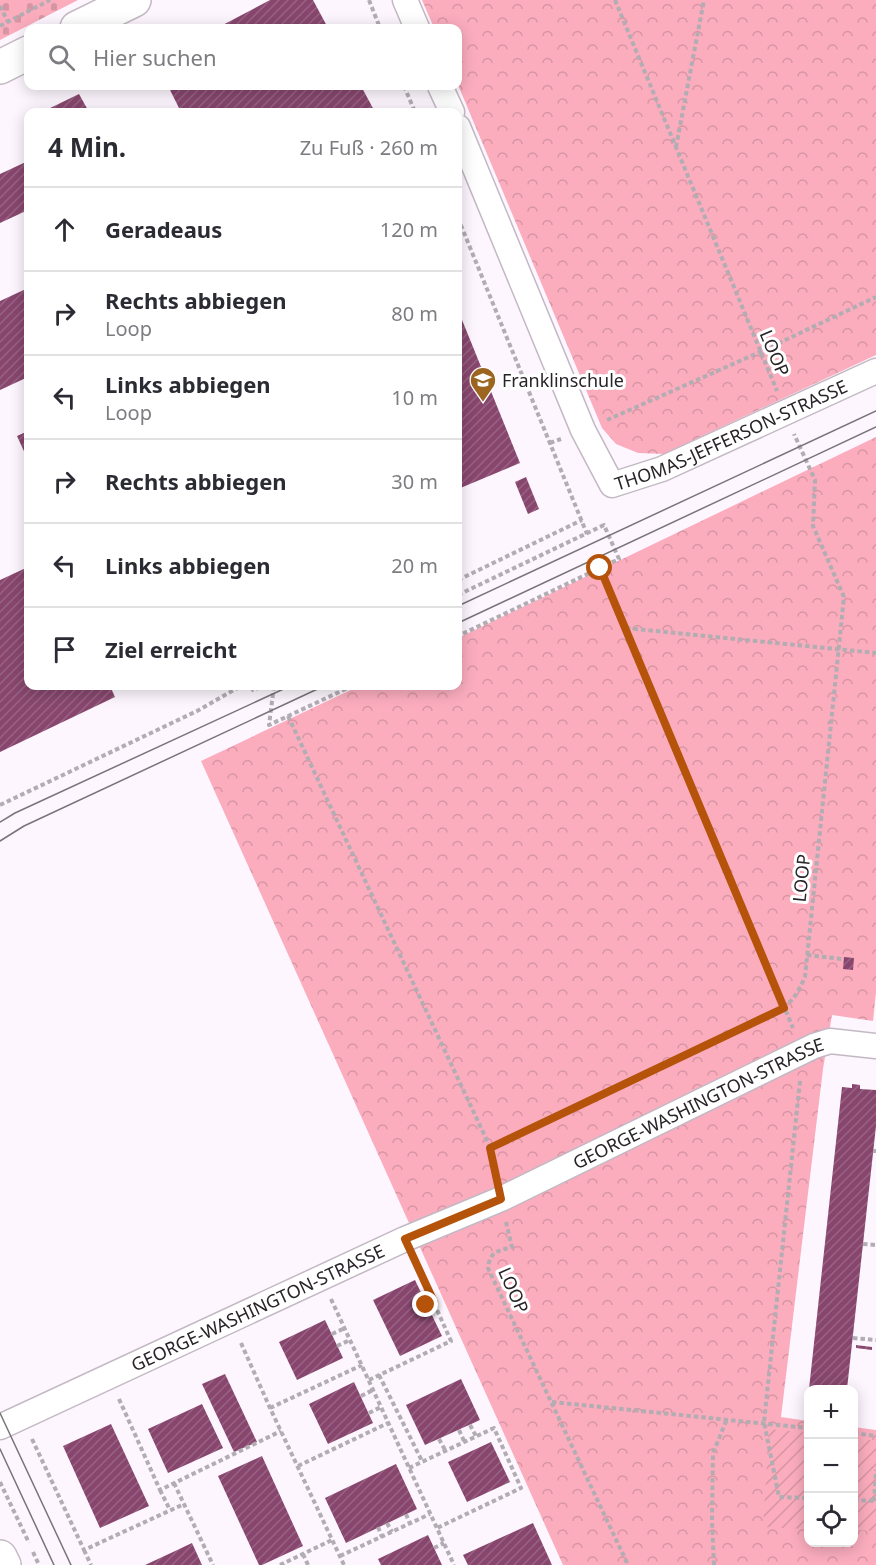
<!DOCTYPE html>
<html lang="de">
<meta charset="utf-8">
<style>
body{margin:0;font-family:"Noto Sans",sans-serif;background:#f2f2f3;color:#2b2b33}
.controls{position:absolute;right:18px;bottom:18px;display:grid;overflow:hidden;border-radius:12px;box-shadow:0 3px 15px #0003}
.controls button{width:54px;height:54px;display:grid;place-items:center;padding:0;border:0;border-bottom:2px solid #e1e1e2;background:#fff;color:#2b2b33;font:30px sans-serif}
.stop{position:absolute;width:18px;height:18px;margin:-14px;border:4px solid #b45309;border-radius:50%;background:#fff}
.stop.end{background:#b45309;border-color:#fff;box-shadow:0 2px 6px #0008}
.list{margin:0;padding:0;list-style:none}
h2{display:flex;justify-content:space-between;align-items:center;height:78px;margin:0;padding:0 24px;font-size:26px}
h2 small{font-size:20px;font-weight:400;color:#7c7c81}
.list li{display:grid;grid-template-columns:39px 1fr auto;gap:18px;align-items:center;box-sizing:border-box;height:84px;padding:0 24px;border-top:2px solid #e1e1e2}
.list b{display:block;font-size:22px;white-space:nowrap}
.list p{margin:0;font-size:20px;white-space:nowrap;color:#7c7c81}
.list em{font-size:20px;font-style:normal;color:#7c7c81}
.icon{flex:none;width:33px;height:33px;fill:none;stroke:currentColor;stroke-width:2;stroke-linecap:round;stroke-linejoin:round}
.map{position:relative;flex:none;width:876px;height:1565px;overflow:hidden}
.search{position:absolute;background:#fff;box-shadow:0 3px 15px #0003;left:24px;top:24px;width:438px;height:66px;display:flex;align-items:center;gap:15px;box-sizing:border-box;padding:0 21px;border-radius:12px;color:#7c7c81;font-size:22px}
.panel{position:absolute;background:#fff;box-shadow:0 3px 15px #0003;left:24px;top:108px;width:438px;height:582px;border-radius:12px}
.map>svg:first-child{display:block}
.cemetery{fill:url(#cemetery-stones)}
.park{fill:url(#park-crowns)}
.garden{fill:url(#garden-furrows)}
.building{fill:url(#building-hatch)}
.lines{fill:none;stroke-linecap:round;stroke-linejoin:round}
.street-casing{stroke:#c3b8c4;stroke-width:27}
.secondary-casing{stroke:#c3b8c4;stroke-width:36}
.path{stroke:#b2acb3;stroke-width:4;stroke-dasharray:4.5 3;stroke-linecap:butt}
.street{stroke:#fff;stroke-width:24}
.secondary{stroke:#fff;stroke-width:33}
.tram{stroke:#797479;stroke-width:1.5}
.route{stroke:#b45309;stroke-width:8}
.labels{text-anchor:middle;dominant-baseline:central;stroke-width:6;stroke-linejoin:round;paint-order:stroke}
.street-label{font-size:18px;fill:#282428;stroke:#fff}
.poi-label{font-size:18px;fill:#282428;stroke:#fff;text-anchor:start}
</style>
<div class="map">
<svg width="876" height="1565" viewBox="0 0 876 1565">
<defs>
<pattern id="cemetery-stones" width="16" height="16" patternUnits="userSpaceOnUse" patternTransform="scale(1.5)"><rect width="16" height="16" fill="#fbadbe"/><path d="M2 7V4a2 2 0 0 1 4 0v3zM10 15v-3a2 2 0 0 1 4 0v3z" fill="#d795a3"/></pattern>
<pattern id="park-crowns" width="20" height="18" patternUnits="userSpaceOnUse" patternTransform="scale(1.5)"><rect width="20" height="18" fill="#fbadbe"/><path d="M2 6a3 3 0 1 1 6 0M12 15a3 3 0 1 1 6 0" fill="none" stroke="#d795a3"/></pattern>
<pattern id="garden-furrows" width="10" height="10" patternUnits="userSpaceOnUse" patternTransform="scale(1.5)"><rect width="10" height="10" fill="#fbadbe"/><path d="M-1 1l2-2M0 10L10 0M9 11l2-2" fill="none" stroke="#d795a3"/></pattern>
<pattern id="building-hatch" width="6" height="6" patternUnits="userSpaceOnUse" patternTransform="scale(1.5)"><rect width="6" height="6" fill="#88466e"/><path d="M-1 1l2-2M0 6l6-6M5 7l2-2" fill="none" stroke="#966482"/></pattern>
</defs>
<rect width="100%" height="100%" fill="#fdf6fe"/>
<path class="cemetery" d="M 0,0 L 78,0 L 0,40 Z"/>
<path class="park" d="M 422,0 L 876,0 L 876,355 L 664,454 L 638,453 L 616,444 L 602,428 L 458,85 L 458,28 L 434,28 Z
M 876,437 L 876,992 L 873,1021 L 832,1015 L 823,1069 L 781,1417 L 808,1421 L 808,1542 L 854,1542 L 854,1427 L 876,1430 L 876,1565 L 563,1565 L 201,761 L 359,686 L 458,686 L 458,638 Z"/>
<path class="garden" d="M 769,1429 L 808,1433 L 808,1529 L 763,1527 Z
M 854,1438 L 876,1441 L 876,1531 L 854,1530 Z"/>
<path class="building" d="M 270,0 L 313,0 L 328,28 L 217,28 Z
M 168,86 L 361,86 L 375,112 L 181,112 Z
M 79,94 L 89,112 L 42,112 Z
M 28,161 L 28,210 L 0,223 L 0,174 Z
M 28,288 L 28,377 L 0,390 L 0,301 Z
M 458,310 L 520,463 L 458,489 Z
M 28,431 L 28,460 L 17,436 Z
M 526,477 L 539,509 L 528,514 L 515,482 Z
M 28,567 L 28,686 L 110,686 L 115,697 L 0,752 L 0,580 Z
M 844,957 L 854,958 L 853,970 L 843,969 Z
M 852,1084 L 860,1085 L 860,1089 L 876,1090 L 876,1126 L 847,1389 L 809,1389 L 842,1087 L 852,1088 Z
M 415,1280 L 442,1336 L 400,1356 L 373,1300 Z
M 325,1320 L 343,1358 L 297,1380 L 279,1342 Z
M 856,1345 L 872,1347 L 872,1350 L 856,1348 Z
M 225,1374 L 257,1442 L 234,1452 L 202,1384 Z
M 461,1379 L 480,1420 L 425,1445 L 406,1405 Z
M 354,1382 L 373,1423 L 328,1444 L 309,1404 Z
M 202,1404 L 223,1448 L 168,1473 L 148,1429 Z
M 111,1424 L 149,1506 L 100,1528 L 63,1446 Z
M 491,1442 L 510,1482 L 467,1502 L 448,1462 Z
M 262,1456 L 303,1546 L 262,1565 L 259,1565 L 218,1476 Z
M 396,1464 L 417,1509 L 346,1543 L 325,1498 Z
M 533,1523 L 552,1565 L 468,1565 L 463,1555 Z
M 428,1535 L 442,1565 L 381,1565 L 378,1559 Z
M 192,1543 L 202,1565 L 145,1565 L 173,1552 Z"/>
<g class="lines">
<g class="street-casing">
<g id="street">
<path d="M 405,0 L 417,28"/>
<path d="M 440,86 L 452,112"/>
<path id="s1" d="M 458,127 L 583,430 L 612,485 L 662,469 L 876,371"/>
<path id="s2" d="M 0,1427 L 405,1239 L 501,1199 L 814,1046 L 830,1041 L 876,1046"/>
</g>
</g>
<g class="secondary-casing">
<path id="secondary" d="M 77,28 L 134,0
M 0,67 L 28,53
M 0,1557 L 4,1565"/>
</g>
<path class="path" d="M 369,0 L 380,28
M 615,0 L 777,391
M 0,6 L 8,22
M 0,26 L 50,0
M 404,86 L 415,112
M 676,147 L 704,0
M 458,218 L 587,534
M 607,420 L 760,352 L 876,297
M 550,443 L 561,439
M 600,568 L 793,1028
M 458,580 L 582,520
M 458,595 L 604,525 L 619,559 L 458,636
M 626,628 L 876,653
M 251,686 L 253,690 L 264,686
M 274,686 L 269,725 L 352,686
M 288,716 L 490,1147
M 0,805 L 197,711 L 241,686
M 807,955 L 842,959
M 800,1081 L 764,1422 L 779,1497 L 808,1498
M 873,1151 L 876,1151
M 496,1174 L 490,1147 L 774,1014 C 791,1004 797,995 805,977 L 844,597 L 813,526 L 815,480 L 794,434
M 506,1222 L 512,1247 C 498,1251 490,1251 488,1268 L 628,1565
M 863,1244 L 876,1245
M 331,1299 L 454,1565
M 332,1334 L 345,1328
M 853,1338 L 876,1340
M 241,1343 L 270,1408 L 344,1565
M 337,1346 L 350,1340
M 379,1375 L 422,1461
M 369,1380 L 451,1341 L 415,1261
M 361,1396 L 373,1390
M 119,1399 L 160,1490 L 281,1431
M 552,1402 L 808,1428
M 270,1408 L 362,1365
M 369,1413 L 381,1407
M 470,1425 L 476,1436
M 459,1430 L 464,1441
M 854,1433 L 876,1436
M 32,1439 L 84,1550 L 184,1504
M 439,1439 L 445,1450
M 298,1466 L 388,1423
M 409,1468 L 494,1428 L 521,1488 L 437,1528
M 0,1482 L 29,1543
M 174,1483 L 213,1565
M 160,1490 L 170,1510
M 854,1500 L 874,1501
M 874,1501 L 876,1470
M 406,1514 L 410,1524
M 387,1523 L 392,1532
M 378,1527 L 382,1537
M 434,1548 L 444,1543
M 84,1550 L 91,1565
M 33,1552 L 39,1565
M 303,1554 L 308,1565
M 340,1556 L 430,1514
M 280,1565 L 332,1540
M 714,1565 L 712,1521 L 713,1453 L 727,1419"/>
<use href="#street" class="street"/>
<use href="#secondary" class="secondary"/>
<path class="tram" d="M 458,606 L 876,411
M 458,623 L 876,427
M 0,822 L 15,813 L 290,686
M 0,841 L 24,826 L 324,686
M 0,1413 L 71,1565
M 0,1449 L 54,1565"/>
</g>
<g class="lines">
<path class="route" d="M 426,1305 L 434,1302 L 405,1239 L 501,1199 L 490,1148 L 784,1008 L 600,568"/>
</g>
<defs>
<g id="school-pin" transform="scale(1.35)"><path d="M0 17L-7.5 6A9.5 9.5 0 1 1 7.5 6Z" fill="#9c6620" stroke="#fff"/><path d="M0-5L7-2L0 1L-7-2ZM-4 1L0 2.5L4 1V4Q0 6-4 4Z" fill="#fff"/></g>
</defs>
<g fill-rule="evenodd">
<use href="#school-pin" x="483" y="380"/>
</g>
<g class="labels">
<g class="street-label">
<text transform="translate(775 353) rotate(67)">LOOP</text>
<text stroke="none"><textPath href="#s1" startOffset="519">THOMAS-JEFFERSON-STRASSE</textPath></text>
<text transform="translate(801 878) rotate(-84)">LOOP</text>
<text stroke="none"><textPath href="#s2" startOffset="770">GEORGE-WASHINGTON-STRASSE</textPath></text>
<text transform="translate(514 1290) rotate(66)">LOOP</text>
<text stroke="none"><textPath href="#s2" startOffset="284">GEORGE-WASHINGTON-STRASSE</textPath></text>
</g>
<g class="poi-label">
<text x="502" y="380">Franklinschule</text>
</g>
</g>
</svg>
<div class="controls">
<button>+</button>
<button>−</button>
<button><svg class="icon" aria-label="locate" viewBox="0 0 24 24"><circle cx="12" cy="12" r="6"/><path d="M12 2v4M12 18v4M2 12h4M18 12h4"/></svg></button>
</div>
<div class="stop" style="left:600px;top:568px"></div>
<div class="stop end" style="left:426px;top:1305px"></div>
<div class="search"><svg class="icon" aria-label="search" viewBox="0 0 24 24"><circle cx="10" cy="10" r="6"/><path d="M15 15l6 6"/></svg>Hier suchen</div>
<section class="panel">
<h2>4 Min.<small>Zu Fuß · 260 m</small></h2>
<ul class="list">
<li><svg class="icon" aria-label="ahead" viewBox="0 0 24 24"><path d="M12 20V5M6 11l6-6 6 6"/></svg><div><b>Geradeaus</b></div><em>120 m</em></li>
<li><svg class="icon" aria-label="right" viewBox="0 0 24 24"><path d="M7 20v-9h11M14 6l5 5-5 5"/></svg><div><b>Rechts abbiegen</b><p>Loop</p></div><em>80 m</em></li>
<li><svg class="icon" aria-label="left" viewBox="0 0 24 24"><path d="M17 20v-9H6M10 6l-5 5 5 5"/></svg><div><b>Links abbiegen</b><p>Loop</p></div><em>10 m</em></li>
<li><svg class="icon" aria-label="right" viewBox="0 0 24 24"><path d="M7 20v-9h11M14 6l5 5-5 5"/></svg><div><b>Rechts abbiegen</b></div><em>30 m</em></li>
<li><svg class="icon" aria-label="left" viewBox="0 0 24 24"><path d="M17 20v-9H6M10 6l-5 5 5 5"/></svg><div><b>Links abbiegen</b></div><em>20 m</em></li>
<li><svg class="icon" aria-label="arrive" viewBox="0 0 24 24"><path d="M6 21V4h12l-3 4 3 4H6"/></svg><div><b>Ziel erreicht</b></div></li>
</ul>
</section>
</div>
